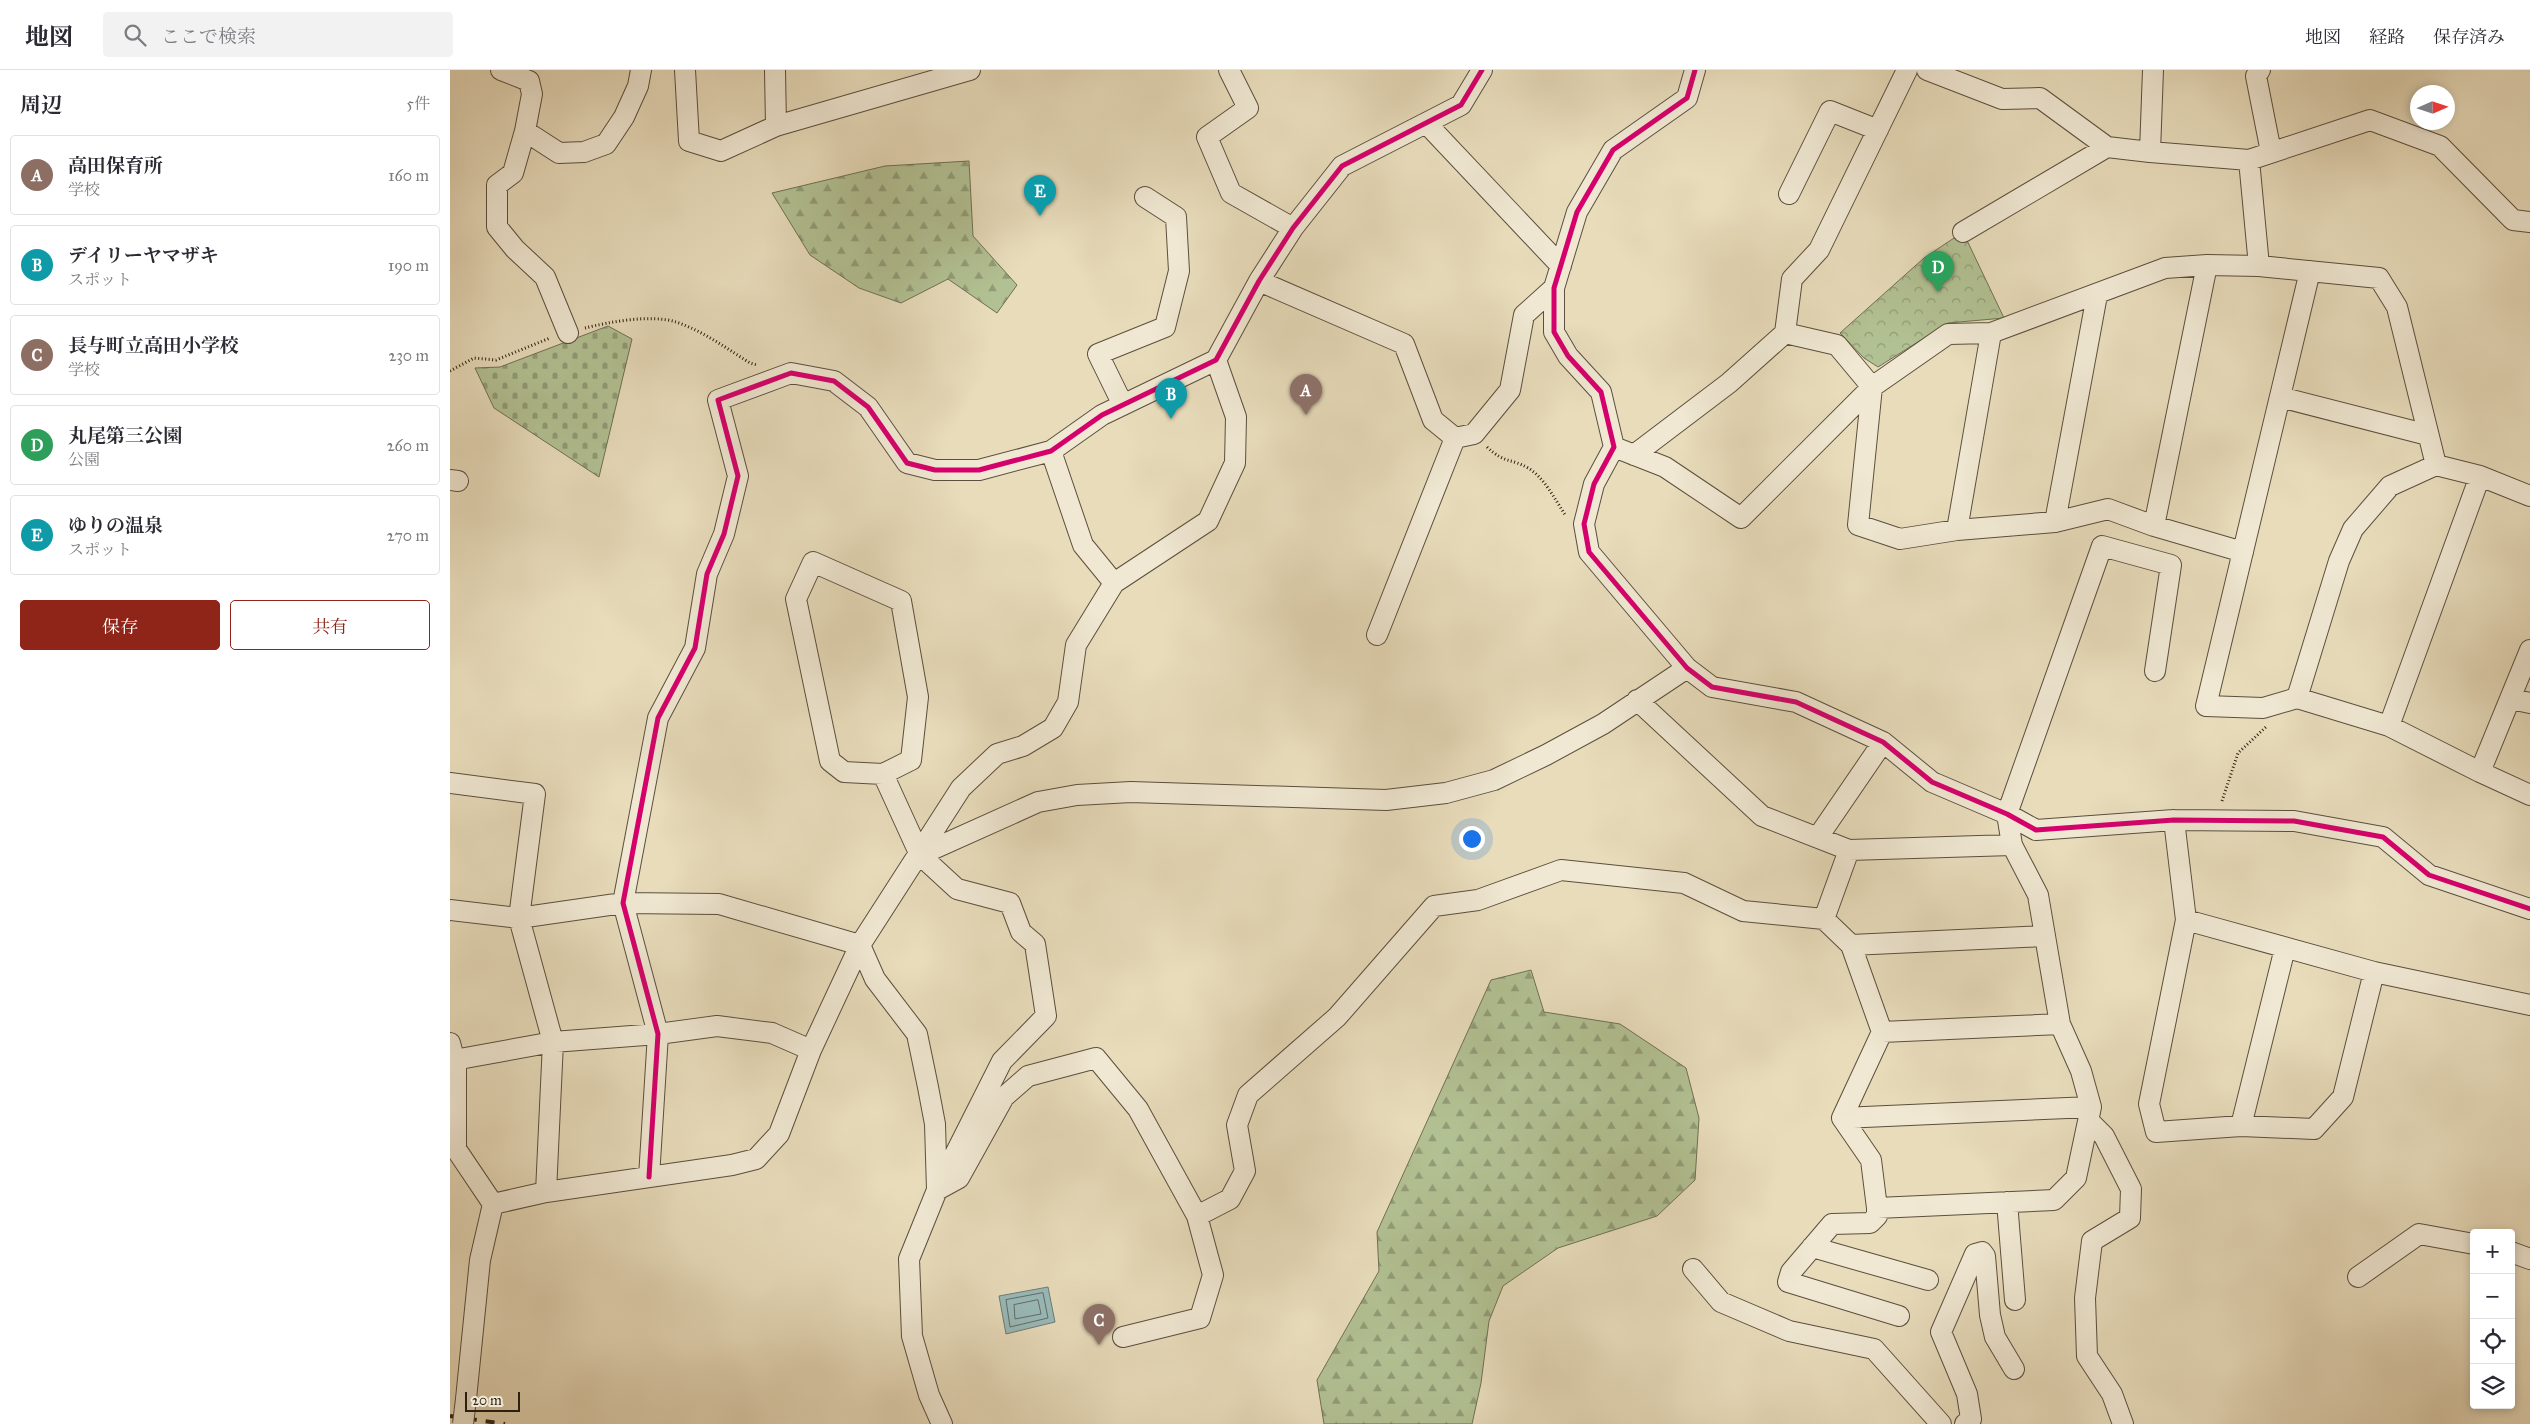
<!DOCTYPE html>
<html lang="ja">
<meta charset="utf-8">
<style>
body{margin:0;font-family:"IM FELL Great Primer","Noto Serif JP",serif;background:#f2f2f3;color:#2b2b33}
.controls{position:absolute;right:15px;bottom:15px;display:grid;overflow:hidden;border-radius:5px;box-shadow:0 2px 8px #0003}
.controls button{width:45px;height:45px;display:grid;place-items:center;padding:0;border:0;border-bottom:1px solid #e1e1e2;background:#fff;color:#2b2b33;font:25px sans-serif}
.compass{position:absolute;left:1960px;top:15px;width:45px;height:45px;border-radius:50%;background:#fff;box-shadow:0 2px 8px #0003;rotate:87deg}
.scale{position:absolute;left:15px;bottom:12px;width:55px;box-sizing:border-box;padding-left:5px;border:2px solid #2c2013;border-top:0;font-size:14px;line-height:18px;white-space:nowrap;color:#2c2013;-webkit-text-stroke:4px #f0e8d3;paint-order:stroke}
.you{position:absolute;left:1021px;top:768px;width:18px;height:18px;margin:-12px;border:4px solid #fff;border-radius:50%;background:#1a73e8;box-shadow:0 0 0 8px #1a73e833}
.badge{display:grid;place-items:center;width:32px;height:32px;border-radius:50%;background:#8f2418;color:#fff;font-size:16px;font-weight:700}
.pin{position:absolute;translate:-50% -41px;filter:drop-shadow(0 1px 2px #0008)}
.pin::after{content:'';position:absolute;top:26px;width:18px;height:15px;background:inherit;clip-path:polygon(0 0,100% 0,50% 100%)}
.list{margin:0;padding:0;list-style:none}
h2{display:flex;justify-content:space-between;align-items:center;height:65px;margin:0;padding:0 20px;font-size:21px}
h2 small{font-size:16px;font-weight:400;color:#7c7c81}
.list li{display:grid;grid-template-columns:32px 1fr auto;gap:15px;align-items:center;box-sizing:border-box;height:80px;margin:0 10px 10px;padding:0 10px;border:1px solid #e1e1e2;border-radius:5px}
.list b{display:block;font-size:19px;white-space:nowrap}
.list p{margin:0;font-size:16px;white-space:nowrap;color:#7c7c81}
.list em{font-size:16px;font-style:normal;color:#7c7c81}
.actions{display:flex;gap:10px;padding:15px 20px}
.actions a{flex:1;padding:11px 0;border:1px solid #8f2418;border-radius:5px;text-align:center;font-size:18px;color:#8f2418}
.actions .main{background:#8f2418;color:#fff}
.icon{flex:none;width:28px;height:28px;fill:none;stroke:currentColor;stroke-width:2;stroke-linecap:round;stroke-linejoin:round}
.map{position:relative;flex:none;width:2080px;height:1354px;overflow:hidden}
header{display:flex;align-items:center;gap:30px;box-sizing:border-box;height:70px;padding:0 25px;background:#fff;border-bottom:1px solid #e1e1e2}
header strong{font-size:24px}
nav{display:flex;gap:28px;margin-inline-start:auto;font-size:18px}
.search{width:350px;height:45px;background:#f2f2f3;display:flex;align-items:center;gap:12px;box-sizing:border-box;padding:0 18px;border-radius:5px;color:#7c7c81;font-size:19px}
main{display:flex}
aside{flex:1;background:#fff}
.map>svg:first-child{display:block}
.forest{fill:url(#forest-firs);stroke:#6f7053}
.cemetery{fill:url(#cemetery-stones);stroke:#6f7053}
.park{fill:url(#park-crowns);stroke:#6f7053}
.water{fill:#99bab9;stroke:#6d7c77}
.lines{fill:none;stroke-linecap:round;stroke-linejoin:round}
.shore{stroke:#626d66;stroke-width:1}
.street-casing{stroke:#5b4f3d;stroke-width:22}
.path{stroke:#2c2013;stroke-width:3;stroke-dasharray:1 2.5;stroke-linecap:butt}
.street{stroke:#f0e8d3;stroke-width:20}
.rail{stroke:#2c2013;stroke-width:4;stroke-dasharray:9 9;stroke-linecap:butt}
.street-bridge-casing{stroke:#5b4f3d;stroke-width:22;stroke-linecap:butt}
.street-bridge{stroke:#f0e8d3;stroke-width:20}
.cycleway-casing{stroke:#f0e8d3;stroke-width:8}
.cycleway{stroke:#d6006c;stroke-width:5}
</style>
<header>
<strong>地図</strong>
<div class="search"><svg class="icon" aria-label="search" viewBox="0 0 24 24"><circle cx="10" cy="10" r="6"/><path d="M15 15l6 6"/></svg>ここで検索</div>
<nav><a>地図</a><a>経路</a><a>保存済み</a></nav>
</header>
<main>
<aside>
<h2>周辺<small>5件</small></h2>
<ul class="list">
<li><span class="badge" style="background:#8d6e63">A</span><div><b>高田保育所</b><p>学校</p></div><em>160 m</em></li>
<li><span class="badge" style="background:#0f9aa8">B</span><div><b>デイリーヤマザキ</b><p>スポット</p></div><em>190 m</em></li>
<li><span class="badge" style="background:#8d6e63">C</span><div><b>長与町立高田小学校</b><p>学校</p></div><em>230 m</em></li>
<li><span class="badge" style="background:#2e9e5b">D</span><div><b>丸尾第三公園</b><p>公園</p></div><em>260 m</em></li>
<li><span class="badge" style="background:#0f9aa8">E</span><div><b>ゆりの温泉</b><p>スポット</p></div><em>270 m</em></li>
</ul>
<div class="actions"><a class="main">保存</a><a>共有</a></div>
</aside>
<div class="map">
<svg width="2080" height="1354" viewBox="0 0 2080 1354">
<defs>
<pattern id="forest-firs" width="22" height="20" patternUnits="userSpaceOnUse" patternTransform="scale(1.25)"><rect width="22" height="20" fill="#b2c193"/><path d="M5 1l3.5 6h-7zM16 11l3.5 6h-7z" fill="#919c77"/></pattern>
<pattern id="cemetery-stones" width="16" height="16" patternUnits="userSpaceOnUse" patternTransform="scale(1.25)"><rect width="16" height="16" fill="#b2c193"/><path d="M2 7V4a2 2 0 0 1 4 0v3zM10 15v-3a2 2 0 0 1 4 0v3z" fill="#919c77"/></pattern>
<pattern id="park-crowns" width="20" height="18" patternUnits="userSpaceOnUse" patternTransform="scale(1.25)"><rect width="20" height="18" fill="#b2c193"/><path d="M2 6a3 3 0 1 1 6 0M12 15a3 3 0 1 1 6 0" fill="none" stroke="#919c77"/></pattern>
</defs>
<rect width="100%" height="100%" fill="#e8dcbb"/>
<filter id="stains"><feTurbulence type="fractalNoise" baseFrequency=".004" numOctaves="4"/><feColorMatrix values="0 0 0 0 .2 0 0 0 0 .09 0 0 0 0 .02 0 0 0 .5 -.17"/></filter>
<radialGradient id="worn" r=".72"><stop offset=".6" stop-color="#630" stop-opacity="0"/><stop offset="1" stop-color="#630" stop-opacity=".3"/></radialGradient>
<path class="forest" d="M 519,91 L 523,166 L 567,215 L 547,243 L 498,209 L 451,233 L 409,218 L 360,185 L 322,123 L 435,96 Z
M 1081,900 L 1094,942 L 1170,954 L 1236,998 L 1249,1048 L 1245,1110 L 1207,1146 L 1108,1178 L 1053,1216 L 1039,1251 L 1031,1313 L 1022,1354 L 874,1354 L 867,1310 L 929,1201 L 927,1162 L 1041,910 Z"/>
<path class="cemetery" d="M 158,256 L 182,269 L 149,407 L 44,338 L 25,298 L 50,297 Z"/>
<path class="park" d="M 1513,162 L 1554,248 L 1498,253 L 1428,297 L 1414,288 L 1390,263 L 1474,188 Z"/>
<path class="water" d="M 598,1217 L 605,1252 L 556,1264 L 549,1226 Z"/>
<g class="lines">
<path class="shore" d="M 593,1223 L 598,1248 L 560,1257 L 556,1230 Z
M 588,1230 L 591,1244 L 565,1249 L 564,1235 Z"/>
<g class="street-casing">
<path id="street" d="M 51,0 L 79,11 L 82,24 L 75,61 L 63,103 L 47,115 L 47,157 L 65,179 L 95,207 L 118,263
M 235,0 L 239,71 L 271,81 L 326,56 L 520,0
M 325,0 L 326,56
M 779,0 L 798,38 L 757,67 L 781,123 L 843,158
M 1245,0 L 1237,28 L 1163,80 L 1127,142 L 1104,218 L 1104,262 L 1118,286 L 1151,322 L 1164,377 L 1144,414 L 1134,454 L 1139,482 L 1237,598 L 1262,617 L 1346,632 L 1433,672 L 1482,712 L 1557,744 L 1586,760 L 1724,750 L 1844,751 L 1933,767 L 1979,805 L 2080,839
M 1457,0 L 1369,180 L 1342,209 L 1335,263 L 1387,275 L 1422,317 L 1408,455 L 1450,469 L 1507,460 L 1605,452 L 1658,439 L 1704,456 L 1793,482
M 1477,0 L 1552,29 L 1590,28 L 1657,77 L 1700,82 L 1799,90 L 1920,50 L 1990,76 L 2063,150 L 2080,152
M 1810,0 L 1806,6 L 1821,82
M 976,53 L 1111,196
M 75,61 L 109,83 L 134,82 L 156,74 L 174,47 L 188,16 L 191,0
M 1700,82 L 1703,0
M 1799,90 L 1809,196
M 1339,124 L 1380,41 L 1428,60
M 1513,162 L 1657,77
M 1860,201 L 1756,636 L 1813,638 L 1847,628 L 1939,656 L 2030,702 L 2080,725
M 809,211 L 954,274 L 983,350 L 1005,368
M 1830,327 L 1978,365
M 673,335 L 648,284 L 715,257 L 729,201 L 726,147 L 695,127
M 1005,368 L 1024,364 L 1060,320 L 1074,245 L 1104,218
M 1164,377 L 1215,397 L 1291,448 L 1422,317 L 1498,264 L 1541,263 L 1715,198 L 1757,195 L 1809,196 L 1929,208 L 1947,237 L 1986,395
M 601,381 L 633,475 L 664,513
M 1184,385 L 1279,313 L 1335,263
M 0,410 L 8,411
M 1605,452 L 1647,225
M 1704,456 L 1757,195
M 1507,460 L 1541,263
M 927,565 L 1005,368
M 1847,628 L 1889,491 L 1903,459 L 1940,416 L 1986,395 L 2030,406 L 2080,426
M 2061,629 L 2080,633
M 1187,630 L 1312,746 L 1399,780 L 1562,775
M 1939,656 L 2030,406
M 2030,702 L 2080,580
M 433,704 L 394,702 L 380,691 L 346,529 L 363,492 L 451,531 L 468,627 L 461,690 L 433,704 L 470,785 L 507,819 L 560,833 L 571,862 L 585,874 L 596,946 L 552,991 L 487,1120
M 0,713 L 85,724 L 69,848 L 103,972 L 96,1122
M 1724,750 L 1736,850 L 1699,1034 L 1706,1062 L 1791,1056 L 1864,1059 L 1893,1027 L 1924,902
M 1368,767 L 1433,672
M 1399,780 L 1374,849 L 1401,875 L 1432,962 L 1392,1048 L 1421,1090 L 1427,1138 L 1604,1130 L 1626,1108 L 1641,1037 L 1631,1001 L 1610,954 L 1588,825 L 1562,775 L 1557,744 L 1652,476 L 1721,495 L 1705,601
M 470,785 L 588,732 L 627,725 L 681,722 L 936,730 L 996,723 L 1044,710 L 1096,685 L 1153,654 L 1237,598
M 0,840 L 69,848 L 173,833 L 269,834 L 410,875 L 425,909 L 467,964 L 478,1017 L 485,1054 L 487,1120 L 459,1189 L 462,1266 L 479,1325 L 492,1354
M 1736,850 L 1924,902 L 2080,935
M 1401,875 L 1595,866
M 1432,962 L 1610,954
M 0,973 L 6,996 L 6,1079 L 43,1134 L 30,1190 L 16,1329
M 4,990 L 103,972 L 208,964 L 267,956 L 322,963 L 361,980
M 1392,1048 L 1641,1037
M 1640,1052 L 1654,1066 L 1681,1119 L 1680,1148 L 1642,1171 L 1635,1228 L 1637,1286 L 1662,1324 L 1673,1354
M 1791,1056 L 1835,878
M 199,1107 L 208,964 L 173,833 L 208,648 L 245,578 L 257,504 L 274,464 L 288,406 L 268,330 L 341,303 L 384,311 L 418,337 L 457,393 L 485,400 L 529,400 L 601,381 L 652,345 L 766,290 L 809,211 L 843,158 L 892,96 L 1011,35 L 1032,0
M 487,1120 L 509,1108 L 554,1027 L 578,1006 L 646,988 L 688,1039 L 747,1146 L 763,1205 L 750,1248 L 673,1267
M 1557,1132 L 1565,1230
M 43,1134 L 96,1122 L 282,1095 L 306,1089 L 329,1064 L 361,980 L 410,875 L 511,718 L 547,684 L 573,676 L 603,658 L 618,632 L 626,575 L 664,513 L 758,451 L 785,393 L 786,347 L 766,290
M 1427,1138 L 1427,1146 L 1420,1153 L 1382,1154 L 1341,1202 L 1338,1212 L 1449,1246
M 747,1146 L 780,1129 L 795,1101 L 787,1055 L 798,1025 L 887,947 L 984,836 L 1028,830 L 1111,800 L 1234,813 L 1293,841 L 1374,849
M 1362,1177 L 1478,1210
M 2061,1182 L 2080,1189
M 1243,1199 L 1271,1232 L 1339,1261 L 1424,1279 L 1491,1354
M 1908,1207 L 1969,1164 L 2024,1174
M 1515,1354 L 1521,1349 L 1517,1324 L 1491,1262 L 1525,1184 L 1532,1182 L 1535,1186 L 1540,1245 L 1545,1267 L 1564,1299"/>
</g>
<path class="path" d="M 135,258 C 159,252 201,244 226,252 C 253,261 276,278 300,293 L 307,295
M 0,301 L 24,288 L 46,290 L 100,268
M 1037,377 C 1055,394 1061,388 1078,398 C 1095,408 1105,430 1116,446
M 1772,731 L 1788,683 L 1816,657"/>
<use href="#street" class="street"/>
<path class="rail" d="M 0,1346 L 55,1354"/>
<g class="street-bridge-casing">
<path id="street-bridge" d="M 13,1354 L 16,1329"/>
</g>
<use href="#street-bridge" class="street-bridge"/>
<g class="cycleway-casing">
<path id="cycleway" d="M 1245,0 L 1237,28 L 1163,80 L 1127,142 L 1104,218 L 1104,262 L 1118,286 L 1151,322 L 1164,377 L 1144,414 L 1134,454 L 1139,482 L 1237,598 L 1262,617 L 1346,632 L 1433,672 L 1482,712 L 1557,744 L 1586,760 L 1724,750 L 1844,751 L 1933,767 L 1979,805 L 2080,839
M 199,1107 L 208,964 L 173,833 L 208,648 L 245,578 L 257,504 L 274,464 L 288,406 L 268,330 L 341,303 L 384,311 L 418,337 L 457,393 L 485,400 L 529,400 L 601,381 L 652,345 L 766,290 L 809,211 L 843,158 L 892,96 L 1011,35 L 1032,0"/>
</g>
<use href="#cycleway" class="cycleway"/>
</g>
<rect width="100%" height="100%" filter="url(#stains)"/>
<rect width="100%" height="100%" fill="url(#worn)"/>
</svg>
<div class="controls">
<button>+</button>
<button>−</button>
<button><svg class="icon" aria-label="locate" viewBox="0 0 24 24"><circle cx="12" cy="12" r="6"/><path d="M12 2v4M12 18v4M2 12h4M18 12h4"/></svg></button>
<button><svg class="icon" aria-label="layers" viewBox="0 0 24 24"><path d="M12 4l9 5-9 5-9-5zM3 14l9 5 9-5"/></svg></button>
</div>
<svg class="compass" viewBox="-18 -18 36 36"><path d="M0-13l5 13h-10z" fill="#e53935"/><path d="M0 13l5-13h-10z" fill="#7c7c81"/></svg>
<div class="scale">20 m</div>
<div class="you"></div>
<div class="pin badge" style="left:856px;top:345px;background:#8d6e63">A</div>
<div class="pin badge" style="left:721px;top:349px;background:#0f9aa8">B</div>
<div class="pin badge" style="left:649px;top:1275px;background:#8d6e63">C</div>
<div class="pin badge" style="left:1488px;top:222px;background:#2e9e5b">D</div>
<div class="pin badge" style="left:590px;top:146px;background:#0f9aa8">E</div>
</div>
</main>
